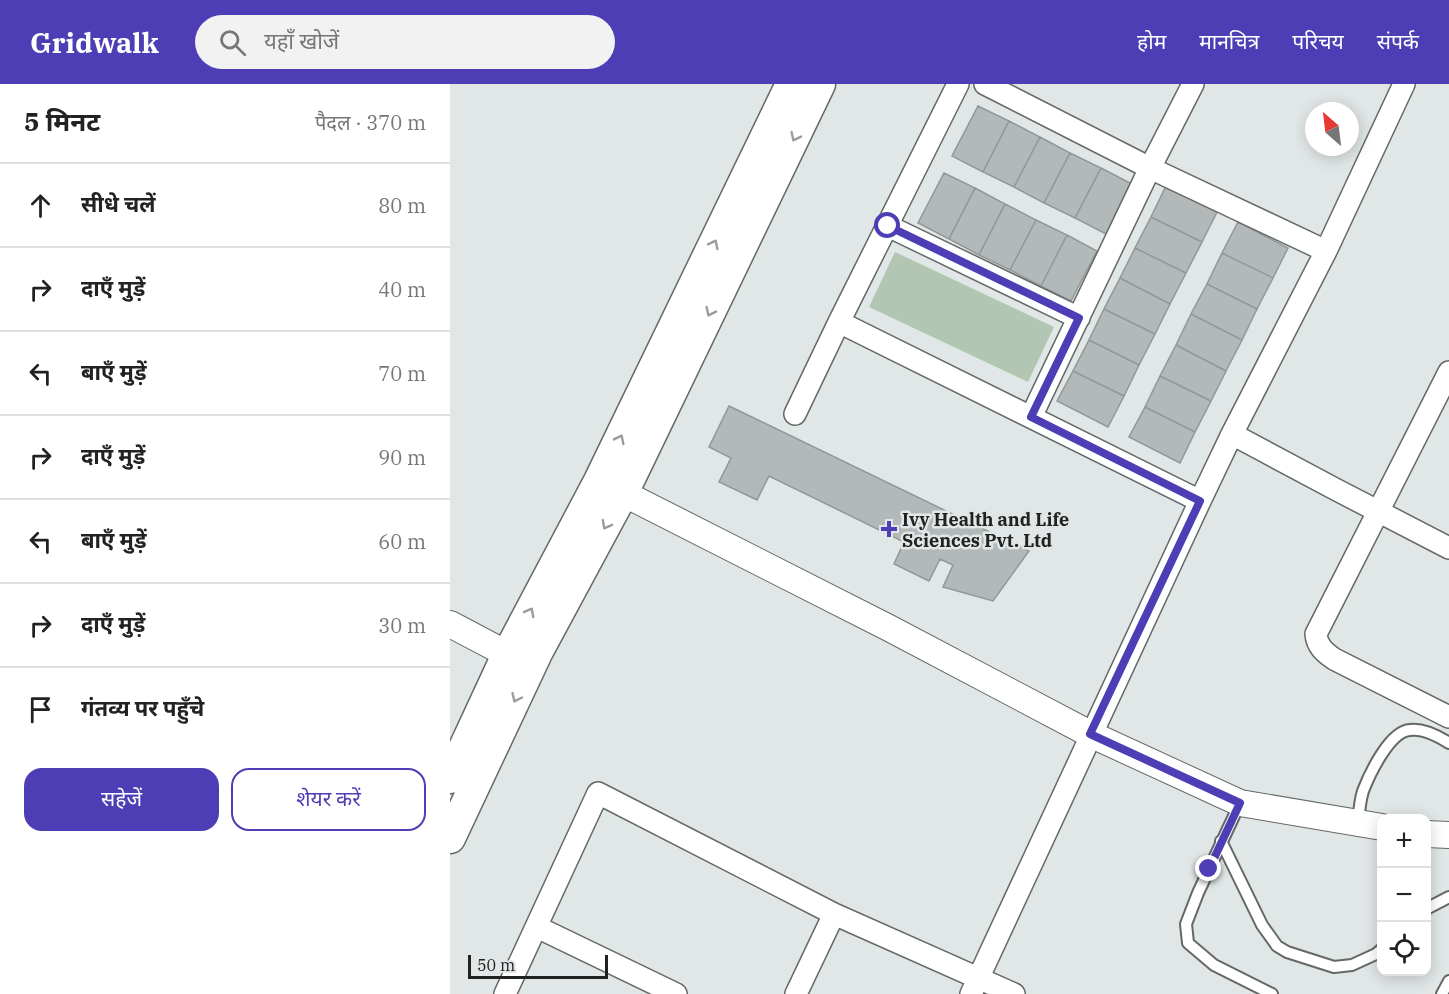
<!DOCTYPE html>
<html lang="hi">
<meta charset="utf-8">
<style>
body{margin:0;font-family:"IBM Plex Serif","Noto Sans Devanagari",serif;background:#f2f2f2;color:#222}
.controls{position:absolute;right:18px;bottom:18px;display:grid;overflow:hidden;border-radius:12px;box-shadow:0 3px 15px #0003}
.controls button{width:54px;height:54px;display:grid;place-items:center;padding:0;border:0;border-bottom:2px solid #e0e0e0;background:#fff;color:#222;font:30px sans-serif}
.compass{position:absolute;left:855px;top:18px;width:54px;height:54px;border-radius:50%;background:#fff;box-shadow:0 3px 15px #0003;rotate:332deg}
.scale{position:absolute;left:18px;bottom:15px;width:140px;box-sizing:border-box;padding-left:6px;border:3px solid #202222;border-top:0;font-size:16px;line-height:21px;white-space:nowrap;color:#202222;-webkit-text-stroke:4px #e1e6e6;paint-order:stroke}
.stop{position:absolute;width:18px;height:18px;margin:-14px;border:4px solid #4e3eb5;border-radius:50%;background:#fff}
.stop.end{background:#4e3eb5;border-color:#fff;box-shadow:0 2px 6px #0008}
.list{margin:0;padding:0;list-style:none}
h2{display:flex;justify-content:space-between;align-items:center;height:78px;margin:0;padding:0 24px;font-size:26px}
h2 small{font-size:20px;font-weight:400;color:#767676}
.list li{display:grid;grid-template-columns:39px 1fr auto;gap:18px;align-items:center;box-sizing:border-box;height:84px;padding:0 24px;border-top:2px solid #e0e0e0}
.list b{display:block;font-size:22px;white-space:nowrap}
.list em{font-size:20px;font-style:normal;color:#767676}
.actions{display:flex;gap:12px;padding:18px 24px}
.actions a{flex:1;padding:14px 0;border:2px solid #4e3eb5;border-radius:18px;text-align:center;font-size:21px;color:#4e3eb5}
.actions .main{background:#4e3eb5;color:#fff}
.icon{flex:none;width:33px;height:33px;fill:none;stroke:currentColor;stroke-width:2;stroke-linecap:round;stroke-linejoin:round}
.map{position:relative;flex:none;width:999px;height:910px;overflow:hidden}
header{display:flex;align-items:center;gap:36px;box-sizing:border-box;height:84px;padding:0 30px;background:#4e3eb5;color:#fff}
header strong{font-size:28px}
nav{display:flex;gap:33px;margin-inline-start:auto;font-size:21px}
.search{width:420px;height:54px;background:#f2f2f2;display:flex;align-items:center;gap:15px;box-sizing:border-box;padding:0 21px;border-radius:33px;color:#767676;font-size:22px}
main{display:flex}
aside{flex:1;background:#fff}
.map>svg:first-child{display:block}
.green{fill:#b1c7b4}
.building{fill:#b3b8b8;stroke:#929798;stroke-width:1.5}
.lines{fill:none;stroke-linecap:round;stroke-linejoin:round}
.service-casing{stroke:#646968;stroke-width:14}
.minor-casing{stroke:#646968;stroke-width:24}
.tertiary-casing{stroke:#646968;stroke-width:28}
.secondary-casing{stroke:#646968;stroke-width:33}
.service{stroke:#fff;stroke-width:10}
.minor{stroke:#fff;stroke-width:21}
.tertiary{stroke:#fff;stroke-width:26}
.secondary{stroke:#fff;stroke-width:30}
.oneway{stroke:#9b9c9c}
.route{stroke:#4e3eb5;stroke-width:8}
.poi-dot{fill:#4e3eb5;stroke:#e1e6e6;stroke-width:2}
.labels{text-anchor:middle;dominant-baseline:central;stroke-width:5;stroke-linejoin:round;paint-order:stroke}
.poi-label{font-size:18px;font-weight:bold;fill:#202222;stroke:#e1e6e6;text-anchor:start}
</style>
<header>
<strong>Gridwalk</strong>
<div class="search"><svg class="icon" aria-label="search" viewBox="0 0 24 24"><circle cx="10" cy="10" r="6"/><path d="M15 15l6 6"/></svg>यहाँ खोजें</div>
<nav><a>होम</a><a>मानचित्र</a><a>परिचय</a><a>संपर्क</a></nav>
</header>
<main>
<aside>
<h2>5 मिनट<small>पैदल · 370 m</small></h2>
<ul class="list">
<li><svg class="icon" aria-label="ahead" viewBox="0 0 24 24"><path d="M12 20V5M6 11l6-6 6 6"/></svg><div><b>सीधे चलें</b></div><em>80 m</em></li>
<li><svg class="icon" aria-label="right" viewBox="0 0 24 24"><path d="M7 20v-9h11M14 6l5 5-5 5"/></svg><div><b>दाएँ मुड़ें</b></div><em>40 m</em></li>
<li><svg class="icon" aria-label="left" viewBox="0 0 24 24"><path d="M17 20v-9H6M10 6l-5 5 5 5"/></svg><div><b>बाएँ मुड़ें</b></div><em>70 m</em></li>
<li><svg class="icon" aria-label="right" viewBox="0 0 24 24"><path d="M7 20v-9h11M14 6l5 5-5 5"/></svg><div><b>दाएँ मुड़ें</b></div><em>90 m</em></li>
<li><svg class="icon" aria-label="left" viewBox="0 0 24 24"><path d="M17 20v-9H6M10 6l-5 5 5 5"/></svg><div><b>बाएँ मुड़ें</b></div><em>60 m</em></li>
<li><svg class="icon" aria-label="right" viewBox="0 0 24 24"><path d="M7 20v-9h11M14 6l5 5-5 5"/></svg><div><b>दाएँ मुड़ें</b></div><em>30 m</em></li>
<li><svg class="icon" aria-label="arrive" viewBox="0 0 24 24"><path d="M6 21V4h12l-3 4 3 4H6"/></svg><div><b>गंतव्य पर पहुँचे</b></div></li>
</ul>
<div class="actions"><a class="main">सहेजें</a><a>शेयर करें</a></div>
</aside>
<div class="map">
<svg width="999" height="910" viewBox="0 0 999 910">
<rect width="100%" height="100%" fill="#e1e6e6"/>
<path class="green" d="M 445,168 L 604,243 L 578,298 L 419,223 Z"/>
<path class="building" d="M 528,22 L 559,37 L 533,88 L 502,72 Z
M 559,37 L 590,53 L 564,103 L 533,88 Z
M 590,53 L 620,69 L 594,119 L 564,103 Z
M 620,69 L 651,84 L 625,134 L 594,119 Z
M 651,84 L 682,100 L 656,150 L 625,134 Z
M 494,89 L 525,104 L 499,155 L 468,139 Z
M 716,102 L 767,128 L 752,158 L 701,133 Z
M 525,104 L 555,120 L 529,171 L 499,155 Z
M 555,120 L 586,136 L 560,186 L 529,171 Z
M 701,133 L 752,158 L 736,189 L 685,164 Z
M 586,136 L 617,151 L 591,202 L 560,186 Z
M 788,138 L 838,164 L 823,194 L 772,169 Z
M 617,151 L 647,167 L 621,217 L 591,202 Z
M 685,164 L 736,189 L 720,220 L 670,194 Z
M 772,169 L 823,194 L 807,225 L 757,200 Z
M 670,194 L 720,220 L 705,250 L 654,225 Z
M 757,200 L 807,225 L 792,256 L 741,230 Z
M 654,225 L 705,250 L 689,281 L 639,256 Z
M 741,230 L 792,256 L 776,287 L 726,261 Z
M 639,256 L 689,281 L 674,312 L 623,287 Z
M 726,261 L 776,287 L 761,317 L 710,292 Z
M 623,287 L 674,312 L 658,343 L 607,317 Z
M 710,292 L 761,317 L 745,348 L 695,323 Z
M 279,322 L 579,467 L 543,517 L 493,503 L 503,481 L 490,475 L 479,497 L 444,480 L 454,458 L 319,392 L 307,416 L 269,398 L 281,374 L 259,363 Z
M 695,323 L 745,348 L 730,379 L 679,353 Z"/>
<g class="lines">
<g class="service-casing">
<path id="service" d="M 790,719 L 748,809 L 736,840 L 738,859 L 764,881 L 822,910
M 908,739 C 909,729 910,716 913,707 C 920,689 940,647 960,646 C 973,644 988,652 999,659
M 771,757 L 812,841 L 827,862 L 837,868 L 884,883 L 902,881 L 926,870 L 932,865
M 976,825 L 999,813
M 992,910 L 999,897"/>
</g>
<g class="minor-casing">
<path id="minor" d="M 535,0 L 700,84 L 876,167
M 438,142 L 629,234
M 389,238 L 750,417
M 999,288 L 866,550 C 867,562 874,568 884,575 L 999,633
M 345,330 L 389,238 L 508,0
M 581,333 L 700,84 L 743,0
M 782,350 L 885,405 L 999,464
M 87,843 L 226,910
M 55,910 L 148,709 L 384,830 L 564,910
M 346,910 L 384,830
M 521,910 L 750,417 L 782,350 L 876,167 L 954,0"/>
</g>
<g class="tertiary-casing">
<path id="tertiary" d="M 155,400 L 439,544 L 640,650 L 790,719 L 932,743
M 0,540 L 74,579
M 976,750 L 999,751"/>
</g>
<g class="secondary-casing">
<path id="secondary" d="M 0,694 L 57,571 L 149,397 L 341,0
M 0,754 L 87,569 L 172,411 L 370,0"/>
</g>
<use href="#service" class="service"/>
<use href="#minor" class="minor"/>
<use href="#tertiary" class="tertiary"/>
<use href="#secondary" class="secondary"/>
</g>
<defs><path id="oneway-chevron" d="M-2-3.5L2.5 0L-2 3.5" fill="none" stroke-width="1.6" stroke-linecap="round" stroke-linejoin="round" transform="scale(1.5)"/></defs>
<g class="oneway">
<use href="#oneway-chevron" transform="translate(345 53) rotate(116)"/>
<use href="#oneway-chevron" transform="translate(264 160) rotate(-64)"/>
<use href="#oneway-chevron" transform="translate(260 228) rotate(116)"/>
<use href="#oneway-chevron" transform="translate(170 355) rotate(-64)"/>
<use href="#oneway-chevron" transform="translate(156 441) rotate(118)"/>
<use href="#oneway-chevron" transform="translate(80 528) rotate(-62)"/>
<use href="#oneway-chevron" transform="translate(66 614) rotate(115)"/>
</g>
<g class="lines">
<path class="route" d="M 438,142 L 629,234 L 581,333 L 750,417 L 640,650 L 790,719 L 759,785"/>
</g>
<path class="poi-dot" d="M436 436h6v6h6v6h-6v6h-6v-6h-6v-6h6z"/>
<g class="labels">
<g class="poi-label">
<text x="452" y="435">Ivy Health and Life<tspan x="452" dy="21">Sciences Pvt. Ltd</tspan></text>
</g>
</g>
</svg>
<div class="controls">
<button>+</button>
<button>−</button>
<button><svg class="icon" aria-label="locate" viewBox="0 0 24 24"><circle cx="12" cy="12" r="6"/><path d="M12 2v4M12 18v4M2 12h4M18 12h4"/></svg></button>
</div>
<svg class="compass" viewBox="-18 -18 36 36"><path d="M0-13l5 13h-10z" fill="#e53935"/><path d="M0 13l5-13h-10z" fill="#767676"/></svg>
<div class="scale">50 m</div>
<div class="stop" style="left:438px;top:142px"></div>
<div class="stop end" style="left:759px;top:785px"></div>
</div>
</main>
